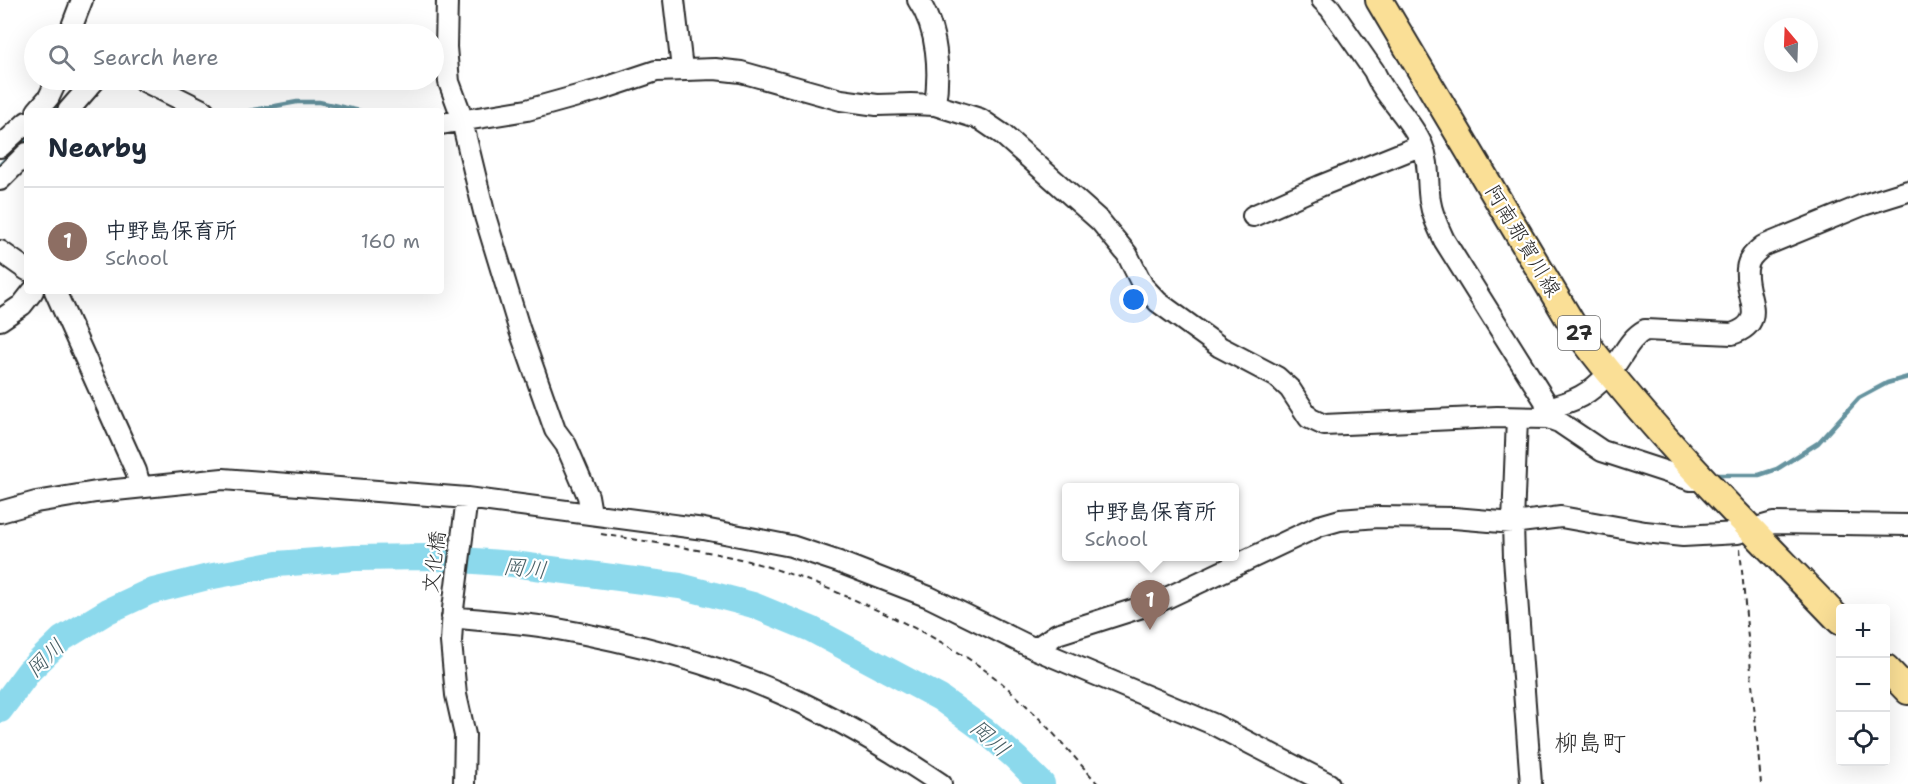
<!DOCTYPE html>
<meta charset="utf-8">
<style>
body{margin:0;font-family:"Shantell Sans","Klee One",sans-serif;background:#f2f2f3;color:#1f2937}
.controls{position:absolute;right:18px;bottom:18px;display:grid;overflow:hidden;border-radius:6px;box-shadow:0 6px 24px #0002}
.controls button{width:54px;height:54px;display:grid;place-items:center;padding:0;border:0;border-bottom:2px solid #e0e1e3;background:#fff;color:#1f2937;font:30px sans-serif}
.compass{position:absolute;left:1764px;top:18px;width:54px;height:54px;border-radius:50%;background:#fff;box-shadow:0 6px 24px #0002;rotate:341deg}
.you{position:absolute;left:1134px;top:300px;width:21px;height:21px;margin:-15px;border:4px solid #fff;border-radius:50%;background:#1a73e8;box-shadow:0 0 0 9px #1a73e833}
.badge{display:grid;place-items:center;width:39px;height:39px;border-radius:50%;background:#7c3aed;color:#fff;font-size:20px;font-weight:700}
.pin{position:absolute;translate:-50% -50px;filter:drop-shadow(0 2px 3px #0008)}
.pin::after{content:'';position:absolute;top:32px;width:21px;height:18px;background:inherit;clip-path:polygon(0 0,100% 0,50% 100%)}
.popup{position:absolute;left:1062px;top:483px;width:177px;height:78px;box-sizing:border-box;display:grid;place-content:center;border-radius:6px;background:#fff;filter:drop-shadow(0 2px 4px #0005);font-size:20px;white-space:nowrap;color:#747a83}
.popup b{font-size:22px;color:#1f2937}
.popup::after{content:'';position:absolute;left:50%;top:100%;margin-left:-12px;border:12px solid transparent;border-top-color:#fff}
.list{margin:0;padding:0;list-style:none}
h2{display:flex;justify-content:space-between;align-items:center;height:78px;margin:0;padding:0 24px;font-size:26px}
h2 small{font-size:20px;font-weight:400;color:#747a83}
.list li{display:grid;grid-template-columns:39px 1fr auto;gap:18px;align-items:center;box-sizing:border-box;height:108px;padding:0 24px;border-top:2px solid #e0e1e3}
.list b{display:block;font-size:22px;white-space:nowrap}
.list p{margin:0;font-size:20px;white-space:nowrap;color:#747a83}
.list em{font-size:20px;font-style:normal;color:#747a83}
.icon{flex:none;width:33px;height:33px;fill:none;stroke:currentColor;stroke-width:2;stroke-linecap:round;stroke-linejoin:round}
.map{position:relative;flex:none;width:1908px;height:784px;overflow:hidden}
.search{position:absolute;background:#fff;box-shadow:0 6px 24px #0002;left:24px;top:24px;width:420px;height:66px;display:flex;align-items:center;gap:15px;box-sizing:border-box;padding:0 21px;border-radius:33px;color:#747a83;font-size:22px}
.panel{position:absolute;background:#fff;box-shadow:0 6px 24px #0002;left:24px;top:108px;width:420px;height:186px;border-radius:6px}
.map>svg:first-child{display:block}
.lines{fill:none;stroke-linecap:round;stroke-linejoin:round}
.stream{stroke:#65939f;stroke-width:4.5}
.river{stroke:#8cd9ec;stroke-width:26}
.minor-casing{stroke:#2b2b2b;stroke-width:24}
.major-casing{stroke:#2b2b2b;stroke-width:30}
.path{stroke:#2b2b2b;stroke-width:2;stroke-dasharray:6 4.5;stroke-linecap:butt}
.minor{stroke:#fff;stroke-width:20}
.major{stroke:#fadf96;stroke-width:26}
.labels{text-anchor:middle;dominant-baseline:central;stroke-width:4.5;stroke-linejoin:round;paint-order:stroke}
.shield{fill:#fff;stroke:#6b6b6b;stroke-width:1.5}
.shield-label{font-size:20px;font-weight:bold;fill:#2b2b2b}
.street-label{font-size:21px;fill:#2b2b2b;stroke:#fff}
.water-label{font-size:22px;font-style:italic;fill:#485f65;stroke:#fff}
.quarter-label{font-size:24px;fill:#2b2b2b;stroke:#fff}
</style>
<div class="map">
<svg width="1908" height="784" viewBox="0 0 1908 784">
<rect width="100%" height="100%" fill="#fff"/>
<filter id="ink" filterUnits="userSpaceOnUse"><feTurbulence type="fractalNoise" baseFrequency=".0167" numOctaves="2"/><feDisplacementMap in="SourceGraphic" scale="12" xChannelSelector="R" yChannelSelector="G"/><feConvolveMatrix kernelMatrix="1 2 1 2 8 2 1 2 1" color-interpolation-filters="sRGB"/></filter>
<g filter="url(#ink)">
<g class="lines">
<path class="stream" d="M 54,111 L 64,102
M 227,111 L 237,111
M 249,111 L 297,102 L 319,102 L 360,111
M 0,165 L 27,138
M 1713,475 L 1759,475 L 1777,469 L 1818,443 L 1859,398 L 1887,383 L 1908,377"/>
<path class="river" d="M 0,710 L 29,671 L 62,639 L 108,611 L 149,592 L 208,577 L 277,564 L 355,558 L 425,557 L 513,564 L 680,586 L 753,605 L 811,629 L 940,698 L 984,730 L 1016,758 L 1042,784"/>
<g class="minor-casing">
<path id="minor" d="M 447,0 L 446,47 L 449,82 L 459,109 L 485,216 L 519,328 L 555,430 L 566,445 L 588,496 L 591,513
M 674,0 L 682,69
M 918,0 C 938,29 940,71 935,105
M 1322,0 L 1330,8 L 1374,71 C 1385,98 1410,117 1422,145 C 1430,163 1427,182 1430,201 C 1432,215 1438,227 1444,240 L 1545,401 L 1548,418
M 69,34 L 82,0
M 142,80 L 204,111
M 37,111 L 49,97 L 57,80
M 68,111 L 95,80
M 441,124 L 527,110 L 599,90 L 656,71 L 715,69 L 741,72 L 841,100 L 877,105 L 911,104 L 935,105 L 980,119 L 1002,134 L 1100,221 L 1127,254 L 1143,286 L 1158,302 L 1220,347 L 1277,377 L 1290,389 L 1309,418 L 1324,425 L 1497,417 L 1548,418 L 1559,422 L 1602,451 L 1691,480 L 1704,480
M 0,147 L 27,122
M 0,180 L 27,153
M 1253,216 L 1320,186 L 1422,145
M 0,251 L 27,270
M 55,291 L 136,471 L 140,486
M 0,320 L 22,305 L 33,291
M 1547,408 C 1574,402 1590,394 1609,373 C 1622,359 1628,339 1645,330 L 1732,334 C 1770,321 1744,297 1747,269 C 1748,258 1755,253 1763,246 L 1863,205 L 1908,191
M 1517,418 L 1513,523 L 1514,558 L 1531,784
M 0,512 L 36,502 L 96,492 L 223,479 L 467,498 L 704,529 L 791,546 L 839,562 L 929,597 L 1035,649 L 1213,724 L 1329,784
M 452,617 C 485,621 519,622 552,628 C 632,642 714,663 787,696 C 841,720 892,751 941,784
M 1035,649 L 1057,634 L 1158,602 L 1319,526 L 1340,520 L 1378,517 L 1454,518 L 1513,523 L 1561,517 L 1645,532 L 1683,536 L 1738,533 L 1773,523 L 1908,525
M 464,784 L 465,735 L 456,695 L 451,642 L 453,609 L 467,498"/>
</g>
<g class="major-casing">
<path id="major" d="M 1379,0 L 1572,324 C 1651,432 1748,525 1840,621
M 1886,668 L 1908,691"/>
</g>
<path class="path" d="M 601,534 C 650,542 700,549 748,561 C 799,575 848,596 896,619 C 934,637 972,658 1004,685 C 1039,715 1068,750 1098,784
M 1740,548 L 1761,784"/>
<use href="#minor" class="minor"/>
<use href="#major" class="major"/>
</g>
</g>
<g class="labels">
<rect class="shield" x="1558" y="316" width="42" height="34" rx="4.5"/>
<g class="shield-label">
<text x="1579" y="333">27</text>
</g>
<g class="street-label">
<text transform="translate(1523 241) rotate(59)">阿南那賀川線</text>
<text transform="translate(434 562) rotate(-83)">文化橋</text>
</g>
<g class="water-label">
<text transform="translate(525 568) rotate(6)">岡川</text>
<text transform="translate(45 658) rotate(-44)">岡川</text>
<text transform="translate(990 738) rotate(41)">岡川</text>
</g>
<g class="quarter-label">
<text x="1590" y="743">柳島町</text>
</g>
</g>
</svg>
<div class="controls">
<button>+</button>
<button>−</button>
<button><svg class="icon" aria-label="locate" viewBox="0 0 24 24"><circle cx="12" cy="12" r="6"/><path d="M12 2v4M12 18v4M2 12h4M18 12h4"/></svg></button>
</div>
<svg class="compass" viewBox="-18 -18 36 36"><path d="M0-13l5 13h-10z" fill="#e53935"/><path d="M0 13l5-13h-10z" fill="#747a83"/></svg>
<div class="you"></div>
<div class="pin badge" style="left:1150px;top:630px;background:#8d6e63">1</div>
<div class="popup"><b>中野島保育所</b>School</div>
<div class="search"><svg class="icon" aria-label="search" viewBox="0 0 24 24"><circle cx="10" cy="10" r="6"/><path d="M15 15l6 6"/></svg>Search here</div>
<section class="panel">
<h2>Nearby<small></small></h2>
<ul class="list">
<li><span class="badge" style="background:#8d6e63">1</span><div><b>中野島保育所</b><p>School</p></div><em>160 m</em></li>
</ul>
</section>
</div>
